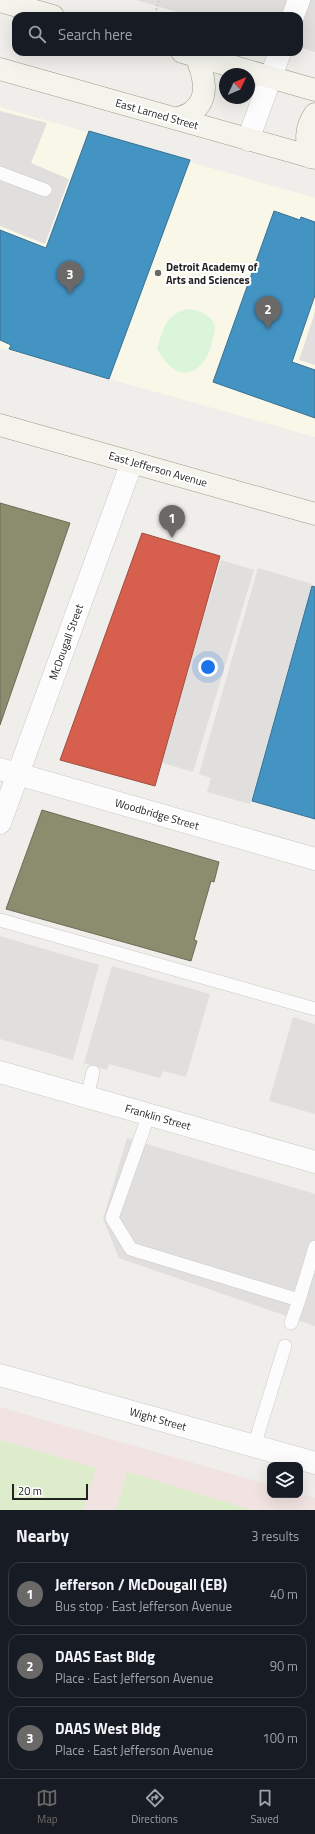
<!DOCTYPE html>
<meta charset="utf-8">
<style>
body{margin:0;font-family:"Titillium Web",sans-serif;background:#242831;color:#f1f3f6}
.controls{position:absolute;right:12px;bottom:12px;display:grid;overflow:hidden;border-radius:8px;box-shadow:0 4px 16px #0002}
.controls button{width:36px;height:36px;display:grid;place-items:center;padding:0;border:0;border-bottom:1px solid #363941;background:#171b24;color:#f1f3f6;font:20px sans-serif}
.compass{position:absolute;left:219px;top:68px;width:36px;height:36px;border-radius:50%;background:#171b24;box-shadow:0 4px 16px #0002;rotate:46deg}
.scale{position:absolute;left:12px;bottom:10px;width:76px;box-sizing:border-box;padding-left:4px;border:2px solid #222;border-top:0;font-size:11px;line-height:14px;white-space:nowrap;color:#222;-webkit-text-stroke:3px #fff;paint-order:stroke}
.you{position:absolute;left:208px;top:667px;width:14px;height:14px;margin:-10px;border:3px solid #fff;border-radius:50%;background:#1a73e8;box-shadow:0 0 0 6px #1a73e833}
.badge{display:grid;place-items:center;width:26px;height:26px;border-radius:50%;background:#6a6968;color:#fff;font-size:13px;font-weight:700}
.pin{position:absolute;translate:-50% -33px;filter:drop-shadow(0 1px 2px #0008)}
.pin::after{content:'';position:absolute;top:21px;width:14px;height:12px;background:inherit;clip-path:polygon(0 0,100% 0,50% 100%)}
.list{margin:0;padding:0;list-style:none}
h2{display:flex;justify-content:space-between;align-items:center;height:52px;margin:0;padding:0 16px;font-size:17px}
h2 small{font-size:13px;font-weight:400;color:#9ea1a6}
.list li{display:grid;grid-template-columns:26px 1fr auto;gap:12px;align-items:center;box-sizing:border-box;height:64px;margin:0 8px 8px;padding:0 8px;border:1px solid #363941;border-radius:12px}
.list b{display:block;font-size:15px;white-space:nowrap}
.list p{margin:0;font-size:13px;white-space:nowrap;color:#9ea1a6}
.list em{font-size:13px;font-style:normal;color:#9ea1a6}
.icon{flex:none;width:22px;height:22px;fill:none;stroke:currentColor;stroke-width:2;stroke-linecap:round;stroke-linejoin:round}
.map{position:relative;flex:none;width:315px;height:1510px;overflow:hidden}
.search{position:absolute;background:#171b24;box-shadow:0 4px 16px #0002;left:12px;right:12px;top:12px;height:44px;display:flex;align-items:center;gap:10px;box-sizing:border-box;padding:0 14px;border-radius:12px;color:#9ea1a6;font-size:15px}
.sheet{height:268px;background:#171b24}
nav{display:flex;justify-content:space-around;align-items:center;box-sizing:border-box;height:56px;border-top:1px solid #363941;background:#171b24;font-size:11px;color:#9ea1a6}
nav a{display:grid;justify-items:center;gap:2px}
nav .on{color:#6a6968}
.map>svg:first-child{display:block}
.residential{fill:#dfdedc}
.commercial{fill:#f1e3e1}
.education{fill:#f8f7e8}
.grass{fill:#ddeccb}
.park{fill:#daf5da}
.parking{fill:#e0dfde}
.shops{fill:#d6604d;stroke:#a04d40}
.schools{fill:#4393c3;stroke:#397193}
.industry{fill:#8c8c6e;stroke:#6c6c57}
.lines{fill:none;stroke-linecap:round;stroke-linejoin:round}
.lane-casing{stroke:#c9c8c7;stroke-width:14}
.street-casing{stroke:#c9c8c7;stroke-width:23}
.secondary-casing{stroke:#999a82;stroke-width:23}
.path{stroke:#dccecd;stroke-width:2.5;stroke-dasharray:2 2;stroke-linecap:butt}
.lane{stroke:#fdfcfc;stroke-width:13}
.street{stroke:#fdfcfc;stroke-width:22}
.secondary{stroke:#f4f4ed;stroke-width:22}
.poi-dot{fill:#6a6968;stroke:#fff;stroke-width:1.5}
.labels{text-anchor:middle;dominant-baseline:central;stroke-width:4;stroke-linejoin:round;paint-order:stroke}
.street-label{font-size:11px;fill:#222;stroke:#fff}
.poi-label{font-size:11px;font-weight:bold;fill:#222;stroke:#fff;text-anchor:start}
</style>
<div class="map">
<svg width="315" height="1510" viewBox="0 0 315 1510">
<rect width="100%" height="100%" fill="#f0eeeb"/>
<path class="residential" d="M 136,0 L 315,0 L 315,52 L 299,47 L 299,16 L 191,16 Z"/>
<path class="commercial" d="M 0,1407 L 270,1485 L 270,1495 L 300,1495 L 300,1493 L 315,1498 L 315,1510 L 0,1510 Z"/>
<path class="education" d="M 0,107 L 315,198 L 315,437 L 0,348 Z"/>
<path class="grass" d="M 0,1440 L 96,1468 L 83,1510 L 0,1510 Z
M 127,1472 L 252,1510 L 116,1510 Z"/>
<path class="park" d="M 188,309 C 197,310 210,314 214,324 C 216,329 214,336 212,342 C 203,379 174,384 157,348 C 164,329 165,314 188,309 Z"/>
<path class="parking" d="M 0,111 L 47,123 L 31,163 L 69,179 L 45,244 L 0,226 Z
M 315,312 L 315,365 L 299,360 Z
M 221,560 L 254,570 L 193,772 L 160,762 Z
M 258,568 L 312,584 L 250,804 L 207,792 L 211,778 L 199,774 Z
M 0,936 L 99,965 L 73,1060 L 0,1039 Z
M 112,966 L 210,994 L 186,1077 L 163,1071 L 160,1078 L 109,1064 L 107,1070 L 84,1063 Z
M 293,1017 L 315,1024 L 315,1114 L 269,1101 Z
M 127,1138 L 315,1194 L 315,1326 L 119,1258 L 103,1219 Z"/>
<path class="shops" d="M 142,533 L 220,556 L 155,786 L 60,760 Z"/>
<path class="schools" d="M 89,131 L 190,160 L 109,379 L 9,349 L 11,345 L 0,340 L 0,230 L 46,248 Z
M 274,211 L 300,220 L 301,217 L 315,222 L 315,295 L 292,362 L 315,370 L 315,418 L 213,382 Z
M 312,586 L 315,587 L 315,819 L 252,801 Z"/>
<path class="industry" d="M 0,503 L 70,523 L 0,725 Z
M 42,810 L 219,862 L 214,882 L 211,881 L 194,940 L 197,941 L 191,961 L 6,909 Z"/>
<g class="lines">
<g class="lane-casing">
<path id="lane" d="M 0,173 L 45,190
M 0,920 L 315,1009
M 87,1097 L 93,1072
M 149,1114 L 112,1218 L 131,1249 L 299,1300 L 315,1247
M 291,1323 L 299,1300
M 254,1446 L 285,1346"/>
</g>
<g class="street-casing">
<path id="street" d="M 293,16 L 299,0
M 248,140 L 280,52
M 0,769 L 315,859
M 0,823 L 132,462
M 0,1072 L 315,1162
M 0,1375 L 315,1463"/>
</g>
<g class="secondary-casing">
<path id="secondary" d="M 0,1 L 53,16
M 182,52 L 315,90
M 0,69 L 315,158
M 176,119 C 181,117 189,115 193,111 C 211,97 203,73 196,56
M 310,157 C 306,141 305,128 315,114
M 0,425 L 315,514"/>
</g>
<path class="path" d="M 155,14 L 159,0"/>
<use href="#lane" class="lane"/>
<use href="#street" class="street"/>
<use href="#secondary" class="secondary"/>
</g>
<circle class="poi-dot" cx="158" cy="273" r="4"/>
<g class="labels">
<g class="street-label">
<text transform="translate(157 114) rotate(16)">East Larned Street</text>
<text transform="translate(158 469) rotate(16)">East Jefferson Avenue</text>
<text transform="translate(66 642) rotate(-70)">McDougall Street</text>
<text transform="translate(157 814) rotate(16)">Woodbridge Street</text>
<text transform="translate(158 1117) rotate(16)">Franklin Street</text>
<text transform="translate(158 1419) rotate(16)">Wight Street</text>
</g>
<g class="poi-label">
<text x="166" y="267">Detroit Academy of<tspan x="166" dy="13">Arts and Sciences</tspan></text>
</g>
</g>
</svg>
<div class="controls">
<button><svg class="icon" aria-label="layers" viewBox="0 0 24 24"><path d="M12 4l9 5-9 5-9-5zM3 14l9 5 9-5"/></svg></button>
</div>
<svg class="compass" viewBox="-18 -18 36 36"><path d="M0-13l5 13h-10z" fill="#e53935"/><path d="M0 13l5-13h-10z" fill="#9ea1a6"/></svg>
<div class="scale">20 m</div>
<div class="you"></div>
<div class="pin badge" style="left:172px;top:538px">1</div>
<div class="pin badge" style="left:268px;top:329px">2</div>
<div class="pin badge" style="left:70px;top:294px">3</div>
<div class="search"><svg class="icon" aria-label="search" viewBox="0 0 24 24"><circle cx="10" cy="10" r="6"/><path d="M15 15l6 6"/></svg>Search here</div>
</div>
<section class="sheet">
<h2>Nearby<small>3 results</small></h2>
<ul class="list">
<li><span class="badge">1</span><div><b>Jefferson / McDougall (EB)</b><p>Bus stop · East Jefferson Avenue</p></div><em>40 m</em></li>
<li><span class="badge">2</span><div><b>DAAS East Bldg</b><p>Place · East Jefferson Avenue</p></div><em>90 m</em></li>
<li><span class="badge">3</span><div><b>DAAS West Bldg</b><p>Place · East Jefferson Avenue</p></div><em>100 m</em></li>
</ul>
</section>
<nav>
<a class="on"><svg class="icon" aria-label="map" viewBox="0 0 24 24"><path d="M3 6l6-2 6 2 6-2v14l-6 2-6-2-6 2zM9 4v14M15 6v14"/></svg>Map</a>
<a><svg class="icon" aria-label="directions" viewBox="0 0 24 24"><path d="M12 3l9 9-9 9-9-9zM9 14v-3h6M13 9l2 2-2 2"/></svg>Directions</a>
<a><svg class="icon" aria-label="saved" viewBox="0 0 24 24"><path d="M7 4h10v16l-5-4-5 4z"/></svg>Saved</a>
</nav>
